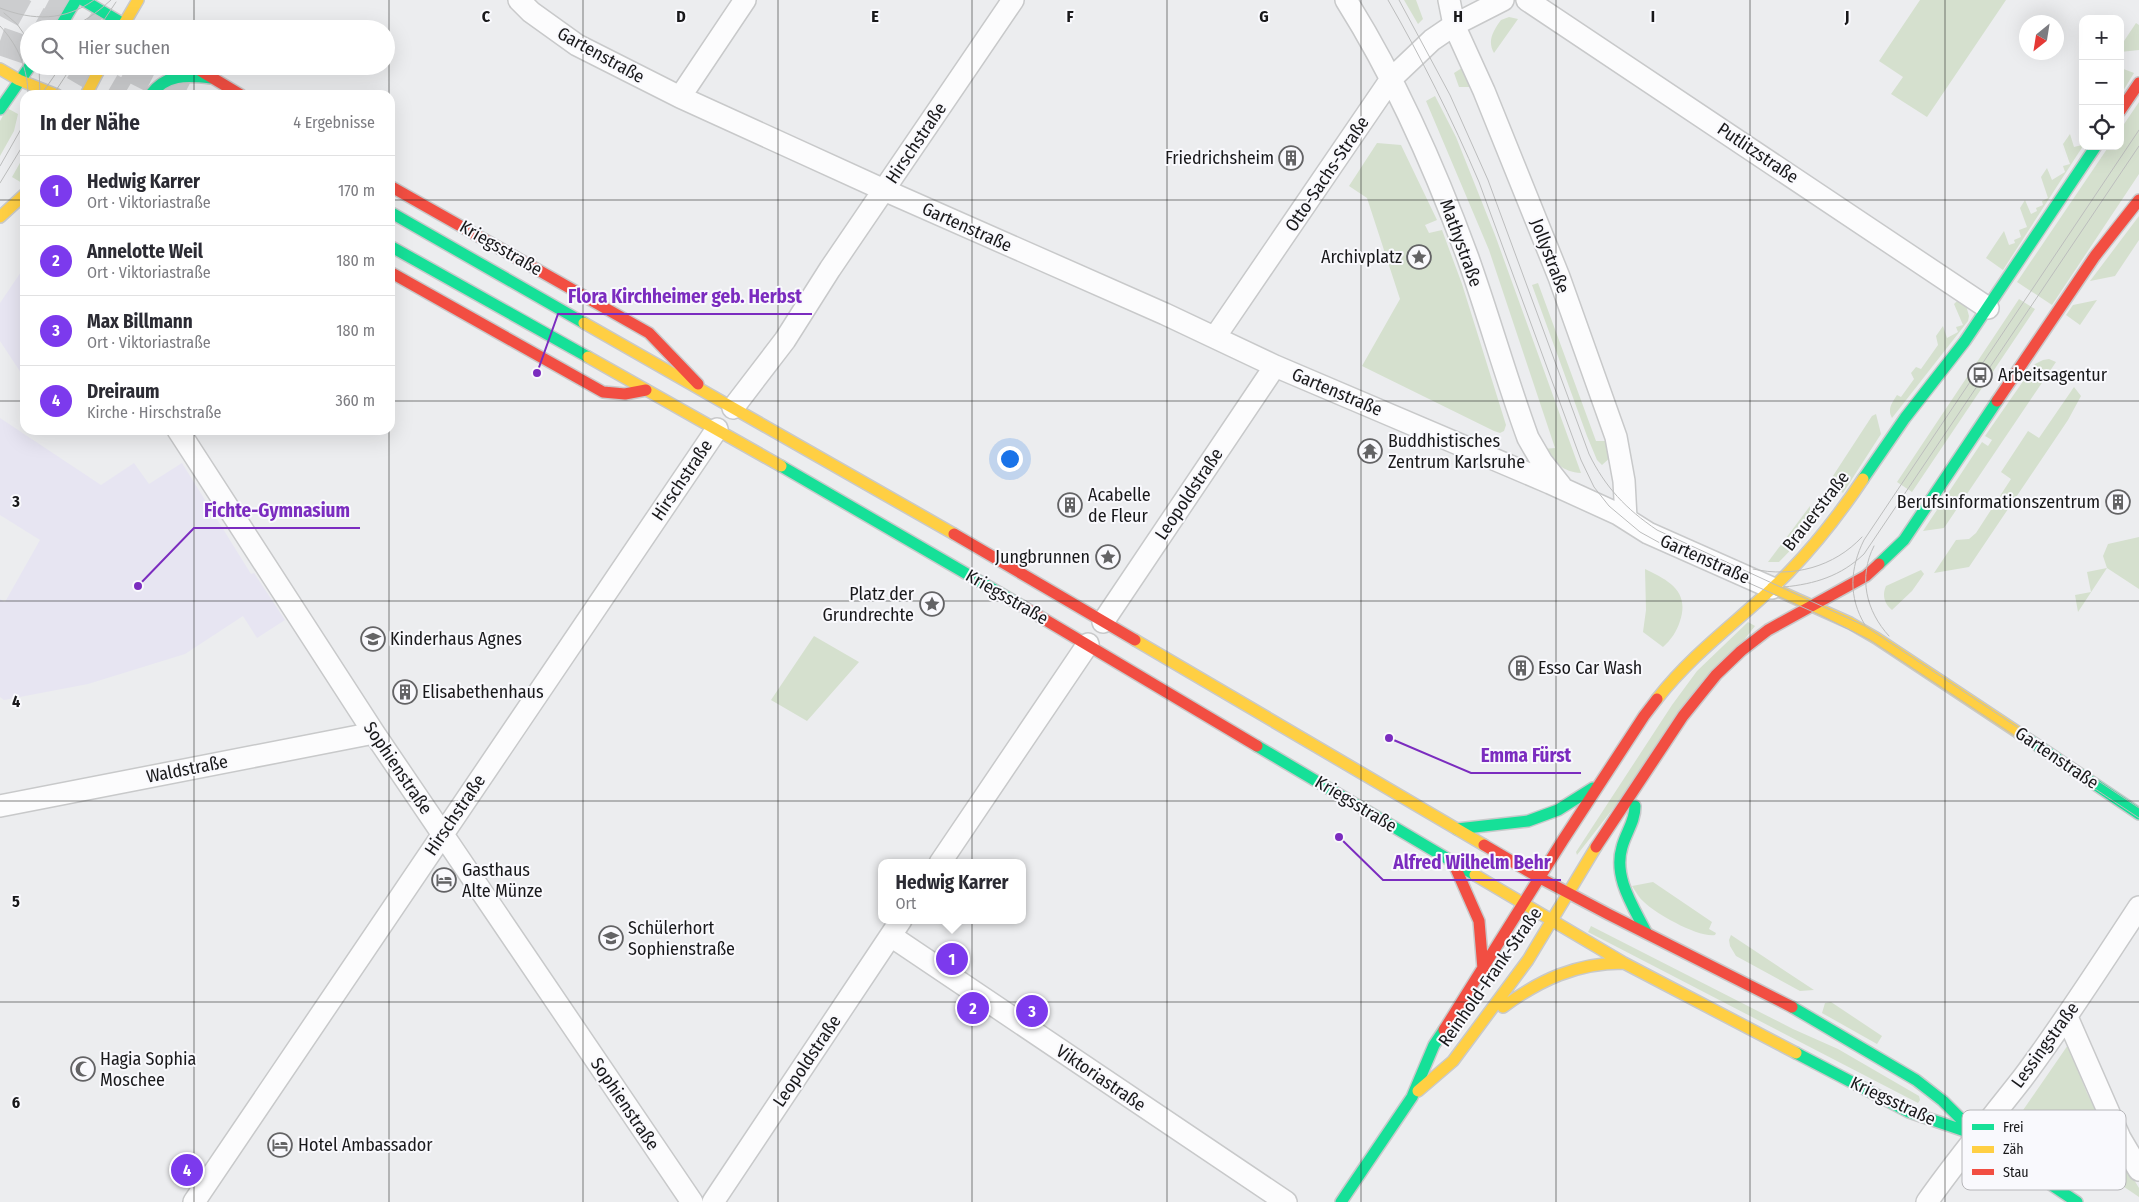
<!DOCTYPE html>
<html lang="de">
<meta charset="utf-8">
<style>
body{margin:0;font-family:"Fira Sans Condensed",sans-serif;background:#f7f7f7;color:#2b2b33}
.controls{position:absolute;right:15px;top:15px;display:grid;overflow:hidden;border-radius:10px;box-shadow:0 5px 20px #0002}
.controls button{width:45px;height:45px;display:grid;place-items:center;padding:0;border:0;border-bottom:1px solid #e1e1e2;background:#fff;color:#2b2b33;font:25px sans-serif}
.compass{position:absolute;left:2019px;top:15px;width:45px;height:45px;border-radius:50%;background:#fff;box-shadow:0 5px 20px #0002;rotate:210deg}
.you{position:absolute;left:1009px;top:458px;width:18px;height:18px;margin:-12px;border:4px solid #fff;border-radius:50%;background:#1a73e8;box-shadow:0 0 0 8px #1a73e833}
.badge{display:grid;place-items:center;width:32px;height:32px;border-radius:50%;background:#7c3aed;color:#fff;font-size:16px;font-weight:700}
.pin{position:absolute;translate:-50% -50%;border:2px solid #fff;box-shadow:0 1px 5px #0006}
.popup{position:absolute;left:878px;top:859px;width:148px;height:65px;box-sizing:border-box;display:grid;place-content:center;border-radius:10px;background:#fff;filter:drop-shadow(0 1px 4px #0005);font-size:16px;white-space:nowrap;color:#7c7c81}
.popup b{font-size:19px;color:#2b2b33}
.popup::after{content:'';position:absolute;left:50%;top:100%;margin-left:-10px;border:10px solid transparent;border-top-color:#fff}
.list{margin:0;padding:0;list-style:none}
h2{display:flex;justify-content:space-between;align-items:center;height:65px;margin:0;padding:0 20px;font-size:21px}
h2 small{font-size:16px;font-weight:400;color:#7c7c81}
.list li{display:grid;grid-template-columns:32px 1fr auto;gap:15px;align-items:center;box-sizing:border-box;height:70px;padding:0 20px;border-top:1px solid #e1e1e2}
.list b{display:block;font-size:19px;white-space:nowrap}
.list p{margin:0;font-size:16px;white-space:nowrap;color:#7c7c81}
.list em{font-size:16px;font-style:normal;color:#7c7c81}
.icon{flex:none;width:28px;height:28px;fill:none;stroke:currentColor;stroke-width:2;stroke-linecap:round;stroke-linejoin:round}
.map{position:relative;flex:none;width:2139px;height:1202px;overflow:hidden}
.search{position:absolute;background:#fff;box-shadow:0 5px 20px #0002;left:20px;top:20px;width:375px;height:55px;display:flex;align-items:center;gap:12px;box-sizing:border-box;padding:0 18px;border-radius:28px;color:#7c7c81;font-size:19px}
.panel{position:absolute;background:#fff;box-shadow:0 5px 20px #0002;left:20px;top:90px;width:375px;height:345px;border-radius:15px}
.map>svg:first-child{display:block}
.education{fill:#e7e5f2}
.green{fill:#d5e0ce}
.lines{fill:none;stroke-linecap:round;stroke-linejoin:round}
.primary-tunnel{stroke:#cccdcf;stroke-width:28;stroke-dasharray:28 14;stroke-linecap:butt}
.street-casing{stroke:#c8c9ca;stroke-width:24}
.fast-casing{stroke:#c8c9ca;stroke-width:14}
.slow-casing{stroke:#c8c9ca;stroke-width:14}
.jam-casing{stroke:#c8c9ca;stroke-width:14}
.street{stroke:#fcfcfd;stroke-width:21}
.fast{stroke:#16e098;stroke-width:11}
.slow{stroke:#ffcf43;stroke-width:11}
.jam{stroke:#f24e42;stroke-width:11}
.tram{stroke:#bcbdbd;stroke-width:1}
.grid{fill:none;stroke:#19191b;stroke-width:1;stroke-opacity:0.55}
.labels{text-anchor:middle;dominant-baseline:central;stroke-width:4;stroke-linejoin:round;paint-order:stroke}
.street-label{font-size:18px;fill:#19191b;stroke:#f9f9fd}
.poi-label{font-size:18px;fill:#19191b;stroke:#f9f9fd;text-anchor:start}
.key{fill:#f9f9fd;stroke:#b6b6b9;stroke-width:1}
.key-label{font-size:14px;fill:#19191b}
.grid-label{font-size:16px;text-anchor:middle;font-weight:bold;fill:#19191b;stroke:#f9f9fd;stroke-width:4;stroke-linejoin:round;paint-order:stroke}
.leader{fill:none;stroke:#7b2cbf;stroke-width:2}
.callout-dot{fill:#7b2cbf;stroke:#f9f9fd;stroke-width:2}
.callout-label{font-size:19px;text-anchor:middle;font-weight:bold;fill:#7b2cbf;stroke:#f9f9fd;stroke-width:4;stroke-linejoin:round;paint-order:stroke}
</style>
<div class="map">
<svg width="2139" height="1202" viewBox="0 0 2139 1202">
<rect width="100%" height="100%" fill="#ecedef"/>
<path class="education" d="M 25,266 L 25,379 L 0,341 L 0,303 Z
M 0,418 L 101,485 L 134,463 L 149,484 L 182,463 L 251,574 L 254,573 L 285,620 L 257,638 L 243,616 L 185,654 L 88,684 L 4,700 L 0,697 L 0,599 L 5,602 L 40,540 L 0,515 Z"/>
<path class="green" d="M 1404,0 L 1416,0 L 1423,19 L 1418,24 Z
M 1920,0 L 2006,0 L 1927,117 L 1891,94 L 1903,77 L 1879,61 Z
M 1509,17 L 1518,19 L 1494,53 C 1487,41 1493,31 1501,20 Z
M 2136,23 L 2139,25 L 2139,50 L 2120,52 L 2120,47 Z
M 1465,66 L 1474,87 L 1459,87 L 1454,73 Z
M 2121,68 L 2134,73 L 2120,96 L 2120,69 Z
M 1435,96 L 1456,137 L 1495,235 L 1581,473 C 1563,472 1554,462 1543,449 L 1555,448 L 1489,250 L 1426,101 Z
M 2139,102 L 2139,174 L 2052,305 L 2017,282 L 2109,146 L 2120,146 L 2120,130 Z
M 7,108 L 18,114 L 14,131 L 0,156 L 0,121 Z
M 2070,134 L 2074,147 L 2082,145 L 2080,141 L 2083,141 L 2083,146 L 2003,270 L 1986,258 L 2004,231 L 2009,245 L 2015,243 L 2014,240 L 2021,237 L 2019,230 L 2027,227 L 2020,208 L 2025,200 L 2031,214 L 2037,211 L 2036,208 L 2043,205 L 2042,201 L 2048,198 L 2041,177 L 2047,168 L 2052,180 L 2065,172 L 2063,166 L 2070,164 L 2063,144 Z
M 1377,143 L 1401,145 L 1437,220 L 1425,225 L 1429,233 L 1442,230 L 1462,284 L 1506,425 L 1504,431 L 1500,433 L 1494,431 L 1362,366 L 1400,299 L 1367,198 L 1349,186 Z
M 25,154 L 22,183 L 12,177 Z
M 2139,216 L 2139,240 L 2115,276 L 2090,281 Z
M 1538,283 L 1596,441 L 1610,441 L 1612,456 L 1602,465 L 1597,460 L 1587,436 L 1532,285 Z
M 2019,299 L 2035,309 L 1912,492 L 1897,482 Z
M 2097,300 L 2080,325 L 2066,315 L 2073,305 Z
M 1957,301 L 1966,305 L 1969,316 L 1968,321 L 1892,418 C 1887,409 1892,403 1897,395 L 1901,397 L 1914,379 L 1911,373 L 1916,367 L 1921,369 L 1938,345 L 1936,336 L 1943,326 L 1947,338 L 1958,332 L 1956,327 L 1963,325 L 1954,304 Z
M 2049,359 L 2056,362 L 1944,528 L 1923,531 L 1982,442 L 1988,446 L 1992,440 L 1985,436 L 2035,364 L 2043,360 Z
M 2074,387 L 2081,396 L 2068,420 L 1969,567 L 1934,573 L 1956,540 L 1969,539 L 1976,533 L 2011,479 L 2001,472 L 2028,431 L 2039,438 Z
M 1876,414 L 1881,434 L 1843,493 L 1829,482 L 1872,416 Z
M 1810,506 L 1810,525 L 1807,533 L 1779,562 L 1768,562 Z
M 2139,537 L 2139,589 L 2107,568 L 2078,612 L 2075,595 L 2091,592 L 2087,572 L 2107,568 L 2103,556 L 2108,544 Z
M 1645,569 C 1668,580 1690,591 1680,621 C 1677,631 1671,640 1663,647 L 1643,632 L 1646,610 Z
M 1921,570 L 1924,574 L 1912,591 L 1892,610 C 1884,603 1882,595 1886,586 Z
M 1748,622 L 1755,626 L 1577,855 L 1576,852 L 1672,705 L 1697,671 Z
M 814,636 L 859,662 L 807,721 L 771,700 Z
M 1653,882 L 1712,922 L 1709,929 L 1716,933 L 1715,935 C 1699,938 1656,914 1644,902 C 1639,898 1636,892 1632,886 Z
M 1591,926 L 1793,1029 L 1838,1049 L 1919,1096 L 1920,1100 L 1918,1103 L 1588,932 Z
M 1731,935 L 1814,990 L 1800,991 L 1736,956 L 1730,946 L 1729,940 Z
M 1831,1002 L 1882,1036 L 1877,1044 L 1822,1013 L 1825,1003 Z
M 2068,1045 L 2087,1093 L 2119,1155 L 2139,1188 L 2139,1197 L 2019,1116 Z"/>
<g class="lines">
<path class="primary-tunnel" d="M 0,0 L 53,29
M 49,0 L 72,12 L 94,29
M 0,41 L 29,51
M 74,66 L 124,95
M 127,66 L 184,95"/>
<g class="street-casing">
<path id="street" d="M 519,0 L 531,12 L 577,45 L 680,97 L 884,190 L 1165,314 L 1275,366 L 1550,483 L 1618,514 L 1648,533 L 1772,588
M 1346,0 C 1397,81 1435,168 1468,258 C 1489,317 1506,378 1528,438 L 1542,462 L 1561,486
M 1449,0 L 1454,25 L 1484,91 L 1559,277 L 1616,437 L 1624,481 L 1626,518
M 1527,0 L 1988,308
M 680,97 L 745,0
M 1215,337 L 1391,79 L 1432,40 L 1454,25 L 1503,0
M 733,408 L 785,340 L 830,269 L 1013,0
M 178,430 L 374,733 L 692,1202
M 1103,622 L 1275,366
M 0,806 L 374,733
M 940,863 L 1088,644
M 891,936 L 1286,1202
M 2067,1017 L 2120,1138 L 2139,1170
M 194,1202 L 717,429
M 713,1202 L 901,920
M 1927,1202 C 1957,1159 1990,1120 2022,1079 C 2064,1023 2101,965 2139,907"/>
</g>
<g class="fast-casing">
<path id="fast" d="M 83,0 L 132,29
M 59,29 L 76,0
M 150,95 C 166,74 186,75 211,78
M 0,109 L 30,66
M 390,212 L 584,323
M 390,246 L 588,357
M 781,466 L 1022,606
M 1863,479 L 1905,418 L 1965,341 L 2096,146
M 1879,564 L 1904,540 L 1997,401
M 2019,733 L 2139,814
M 1257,746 L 1475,875
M 1635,806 C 1635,822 1626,832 1622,847 C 1613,877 1633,906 1646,932
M 1457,829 L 1528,821 L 1558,810 L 1593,788
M 1792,1007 L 1916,1080 L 1943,1101 L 1977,1135 L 2077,1202
M 1796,1053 L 1909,1112 L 1971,1133
M 1341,1202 L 1412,1097 L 1434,1045 L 1444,1030"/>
</g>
<g class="slow-casing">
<path id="slow" d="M 121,29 L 138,0
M 0,69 L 19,80 L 57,95
M 86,95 L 101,66
M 0,217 L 25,194
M 584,323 L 954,534
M 588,357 L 781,466
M 1772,588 L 1850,623 L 1876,638 L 2019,733
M 1135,640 L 1484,845
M 1657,699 C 1697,648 1746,616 1789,572 C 1817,543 1841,512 1863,479
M 1475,875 L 1624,963 L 1796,1053
M 1503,1007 C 1540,980 1576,963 1623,963
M 1418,1091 L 1453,1061 L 1528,960 L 1596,847"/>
</g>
<g class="jam-casing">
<path id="jam" d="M 196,68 L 241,95
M 2120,111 L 2139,83
M 390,186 L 649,333 L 698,384
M 390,272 L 603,392 L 625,394 L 646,390
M 1997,401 L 2095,256 L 2139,200
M 954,534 L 1135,640
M 1022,606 L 1257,746
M 1484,845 L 1540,878 L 1608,914 L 1792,1007
M 1596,847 L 1683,716 L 1716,675 L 1741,651 L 1768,630 L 1866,576 L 1879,564
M 1453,862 L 1479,921 L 1483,969
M 1444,1030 L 1563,840 L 1644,716 L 1657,699"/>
</g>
<use href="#street" class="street"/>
<use href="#fast" class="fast"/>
<use href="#slow" class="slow"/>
<use href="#jam" class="jam"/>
<path class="tram" d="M 1388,0 C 1422,59 1452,119 1479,182 L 1581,460 L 1594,487 L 1609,506 L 1640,532 L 1660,543 L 1820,615 L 1870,640 L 2139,818
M 1399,0 L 1450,95 L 1488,180 L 1589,454 C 1605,487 1626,509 1657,530 L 1865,626 L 2139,808
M 0,8 C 33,21 65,21 94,0
M 4,13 L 17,24 L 29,41
M 0,26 C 18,45 28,69 28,95
M 63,29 C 83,24 96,13 111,0
M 98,29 L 116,2
M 39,66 L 40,95
M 41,95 L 61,66
M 53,95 L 72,66
M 0,166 L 25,122
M 0,183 L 25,142
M 1874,546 C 1858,577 1866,611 1889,636
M 1753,569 C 1793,578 1834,567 1862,537
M 1784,587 C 1815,584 1841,576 1864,554 L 2139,146
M 1865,625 C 1848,597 1850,568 1864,540 L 2139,130"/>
</g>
<path class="grid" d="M 194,0 L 194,29M 389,0 L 389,95M 583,0 L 583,1202M 778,0 L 778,1202M 972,0 L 972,1202M 1167,0 L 1167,1202M 1361,0 L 1361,1202M 1556,0 L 1556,1202M 1750,0 L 1750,1202M 1945,0 L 1945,1202M 194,66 L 194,95M 0,200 L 25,200M 390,200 L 2139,200M 0,401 L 25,401M 390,401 L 2139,401M 194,430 L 194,1202M 389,430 L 389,1202M 0,601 L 2139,601M 0,801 L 2139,801M 0,1002 L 2139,1002"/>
<defs>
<g id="building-ring" transform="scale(1.25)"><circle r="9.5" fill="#f9f9fd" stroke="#636365" stroke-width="1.5"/><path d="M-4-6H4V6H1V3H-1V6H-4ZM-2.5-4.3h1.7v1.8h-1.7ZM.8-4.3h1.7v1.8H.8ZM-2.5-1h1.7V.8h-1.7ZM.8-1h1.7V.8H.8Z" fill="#636365"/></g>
<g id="sight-ring" transform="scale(1.25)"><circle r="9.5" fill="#f9f9fd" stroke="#636365" stroke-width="1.5"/><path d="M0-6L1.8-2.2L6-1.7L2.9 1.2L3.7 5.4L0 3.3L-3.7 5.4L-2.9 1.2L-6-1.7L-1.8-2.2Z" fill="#636365"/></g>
<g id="bus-ring" transform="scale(1.25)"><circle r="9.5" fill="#f9f9fd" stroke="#636365" stroke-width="1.5"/><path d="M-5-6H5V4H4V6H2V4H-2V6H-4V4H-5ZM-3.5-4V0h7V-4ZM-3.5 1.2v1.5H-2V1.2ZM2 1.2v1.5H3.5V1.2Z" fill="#636365"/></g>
<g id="temple-ring" transform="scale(1.25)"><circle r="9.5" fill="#f9f9fd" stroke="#636365" stroke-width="1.5"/><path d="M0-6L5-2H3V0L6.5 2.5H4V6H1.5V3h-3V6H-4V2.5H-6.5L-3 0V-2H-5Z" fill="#636365"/></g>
<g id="school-ring" transform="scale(1.25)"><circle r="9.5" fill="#f9f9fd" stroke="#636365" stroke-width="1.5"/><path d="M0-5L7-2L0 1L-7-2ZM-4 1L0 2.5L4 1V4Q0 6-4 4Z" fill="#636365"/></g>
<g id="hotel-ring" transform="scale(1.25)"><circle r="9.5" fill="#f9f9fd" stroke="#636365" stroke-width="1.5"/><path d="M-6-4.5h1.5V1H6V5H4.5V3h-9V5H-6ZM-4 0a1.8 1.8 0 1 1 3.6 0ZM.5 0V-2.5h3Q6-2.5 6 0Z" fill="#636365"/></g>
<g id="mosque-ring" transform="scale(1.25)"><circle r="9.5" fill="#f9f9fd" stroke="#636365" stroke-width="1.5"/><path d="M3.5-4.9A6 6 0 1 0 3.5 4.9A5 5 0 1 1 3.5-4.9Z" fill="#636365"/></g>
</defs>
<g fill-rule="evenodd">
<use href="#building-ring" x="1291" y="158"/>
<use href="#sight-ring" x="1419" y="257"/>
<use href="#bus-ring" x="1980" y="375"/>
<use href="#temple-ring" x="1370" y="451"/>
<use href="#building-ring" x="2118" y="502"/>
<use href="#building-ring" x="1070" y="505"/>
<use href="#sight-ring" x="1108" y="557"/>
<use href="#sight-ring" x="932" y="604"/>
<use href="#school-ring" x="373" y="639"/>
<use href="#building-ring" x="1521" y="668"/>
<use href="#building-ring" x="405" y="692"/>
<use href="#hotel-ring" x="444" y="880"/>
<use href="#school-ring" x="611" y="938"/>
<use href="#mosque-ring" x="83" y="1069"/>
<use href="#hotel-ring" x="280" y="1145"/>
</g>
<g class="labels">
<g class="street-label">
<text transform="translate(601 55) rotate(29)">Gartenstraße</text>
<text transform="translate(916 143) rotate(-56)">Hirschstraße</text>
<text transform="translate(1758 153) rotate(34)">Putlitzstraße</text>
<text transform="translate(1327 174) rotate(-56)">Otto-Sachs-Straße</text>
<text transform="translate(967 227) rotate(24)">Gartenstraße</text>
<text transform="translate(1461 243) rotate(70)">Mathystraße</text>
<text transform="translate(501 248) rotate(30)">Kriegsstraße</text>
<text transform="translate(1550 256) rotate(69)">Jollystraße</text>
<text transform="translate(1337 392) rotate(23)">Gartenstraße</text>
<text transform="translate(682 480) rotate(-56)">Hirschstraße</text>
<text transform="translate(1189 494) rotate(-56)">Leopoldstraße</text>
<text transform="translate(1816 511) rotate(-52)">Brauerstraße</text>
<text transform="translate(1705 559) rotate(24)">Gartenstraße</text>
<text transform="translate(1007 597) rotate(30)">Kriegsstraße</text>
<text transform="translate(2057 758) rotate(34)">Gartenstraße</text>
<text transform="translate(398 768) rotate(56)">Sophienstraße</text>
<text transform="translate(187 769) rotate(-11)">Waldstraße</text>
<text transform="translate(1356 804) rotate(31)">Kriegsstraße</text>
<text transform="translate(455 815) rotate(-56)">Hirschstraße</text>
<text transform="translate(1490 977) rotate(-55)">Reinhold-Frank-Straße</text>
<text transform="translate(2045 1045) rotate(-54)">Lessingstraße</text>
<text transform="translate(807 1061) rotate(-56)">Leopoldstraße</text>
<text transform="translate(1101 1078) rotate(34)">Viktoriastraße</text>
<text transform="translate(1893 1101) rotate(25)">Kriegsstraße</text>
<text transform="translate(625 1104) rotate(56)">Sophienstraße</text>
</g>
<g class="poi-label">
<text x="1274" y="158" text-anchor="end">Friedrichsheim</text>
<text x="1402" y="257" text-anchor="end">Archivplatz</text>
<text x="1998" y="375">Arbeitsagentur</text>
<text x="1388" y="441">Buddhistisches<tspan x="1388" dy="21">Zentrum Karlsruhe</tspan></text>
<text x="1088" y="495">Acabelle<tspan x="1088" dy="21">de Fleur</tspan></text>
<text x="2100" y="502" text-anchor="end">Berufsinformationszentrum</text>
<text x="1090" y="557" text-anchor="end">Jungbrunnen</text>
<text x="914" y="594" text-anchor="end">Platz der<tspan x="914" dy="21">Grundrechte</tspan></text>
<text x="390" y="639">Kinderhaus Agnes</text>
<text x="1538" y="668">Esso Car Wash</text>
<text x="422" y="692">Elisabethenhaus</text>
<text x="462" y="870">Gasthaus<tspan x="462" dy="21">Alte Münze</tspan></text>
<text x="628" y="928">Schülerhort<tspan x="628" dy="21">Sophienstraße</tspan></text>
<text x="100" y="1059">Hagia Sophia<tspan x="100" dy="21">Moschee</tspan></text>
<text x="298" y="1145">Hotel Ambassador</text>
</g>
</g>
<rect x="1962" y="1110" width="164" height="80" rx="8" class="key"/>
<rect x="1972" y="1124" width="22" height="6" fill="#16e098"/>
<rect x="1972" y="1146" width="22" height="7" fill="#ffcf43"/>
<rect x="1972" y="1169" width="22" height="6" fill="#f24e42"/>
<g class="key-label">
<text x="2003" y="1132">Frei</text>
<text x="2003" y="1154">Zäh</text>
<text x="2003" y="1177">Stau</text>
</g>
<g class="grid-label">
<text x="486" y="22">C</text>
<text x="681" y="22">D</text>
<text x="875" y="22">E</text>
<text x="1070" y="22">F</text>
<text x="1264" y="22">G</text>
<text x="1458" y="22">H</text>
<text x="1653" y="22">I</text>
<text x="1847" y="22">J</text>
<text x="16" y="507">3</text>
<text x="16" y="707">4</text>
<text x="16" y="907">5</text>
<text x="16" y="1108">6</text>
</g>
<path class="leader" d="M537 373L558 314H812M138 586L194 528H360M1389 738L1471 773H1581M1339 837L1383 880H1561"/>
<g class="callout-dot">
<circle cx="537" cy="373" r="5"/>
<circle cx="138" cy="586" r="5"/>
<circle cx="1389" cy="738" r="5"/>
<circle cx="1339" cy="837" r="5"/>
</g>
<g class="callout-label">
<text x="685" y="303">Flora Kirchheimer geb. Herbst</text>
<text x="277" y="517">Fichte-Gymnasium</text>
<text x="1526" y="762">Emma Fürst</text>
<text x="1472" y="869">Alfred Wilhelm Behr</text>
</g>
</svg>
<div class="controls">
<button>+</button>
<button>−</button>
<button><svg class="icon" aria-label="locate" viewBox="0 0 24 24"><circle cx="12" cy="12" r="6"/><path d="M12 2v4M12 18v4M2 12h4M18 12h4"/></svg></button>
</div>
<svg class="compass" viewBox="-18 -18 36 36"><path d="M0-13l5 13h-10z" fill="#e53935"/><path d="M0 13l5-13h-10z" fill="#7c7c81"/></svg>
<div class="you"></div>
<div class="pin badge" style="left:952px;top:959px">1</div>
<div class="popup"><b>Hedwig Karrer</b>Ort</div>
<div class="pin badge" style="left:973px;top:1008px">2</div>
<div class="pin badge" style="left:1032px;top:1011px">3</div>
<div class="pin badge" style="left:187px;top:1170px">4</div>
<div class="search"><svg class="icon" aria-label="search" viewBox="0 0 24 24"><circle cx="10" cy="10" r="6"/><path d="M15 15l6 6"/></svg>Hier suchen</div>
<section class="panel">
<h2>In der Nähe<small>4 Ergebnisse</small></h2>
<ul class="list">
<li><span class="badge">1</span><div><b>Hedwig Karrer</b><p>Ort · Viktoriastraße</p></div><em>170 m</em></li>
<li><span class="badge">2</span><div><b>Annelotte Weil</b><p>Ort · Viktoriastraße</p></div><em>180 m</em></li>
<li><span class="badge">3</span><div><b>Max Billmann</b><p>Ort · Viktoriastraße</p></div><em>180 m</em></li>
<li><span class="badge">4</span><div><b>Dreiraum</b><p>Kirche · Hirschstraße</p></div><em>360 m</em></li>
</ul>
</section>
</div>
